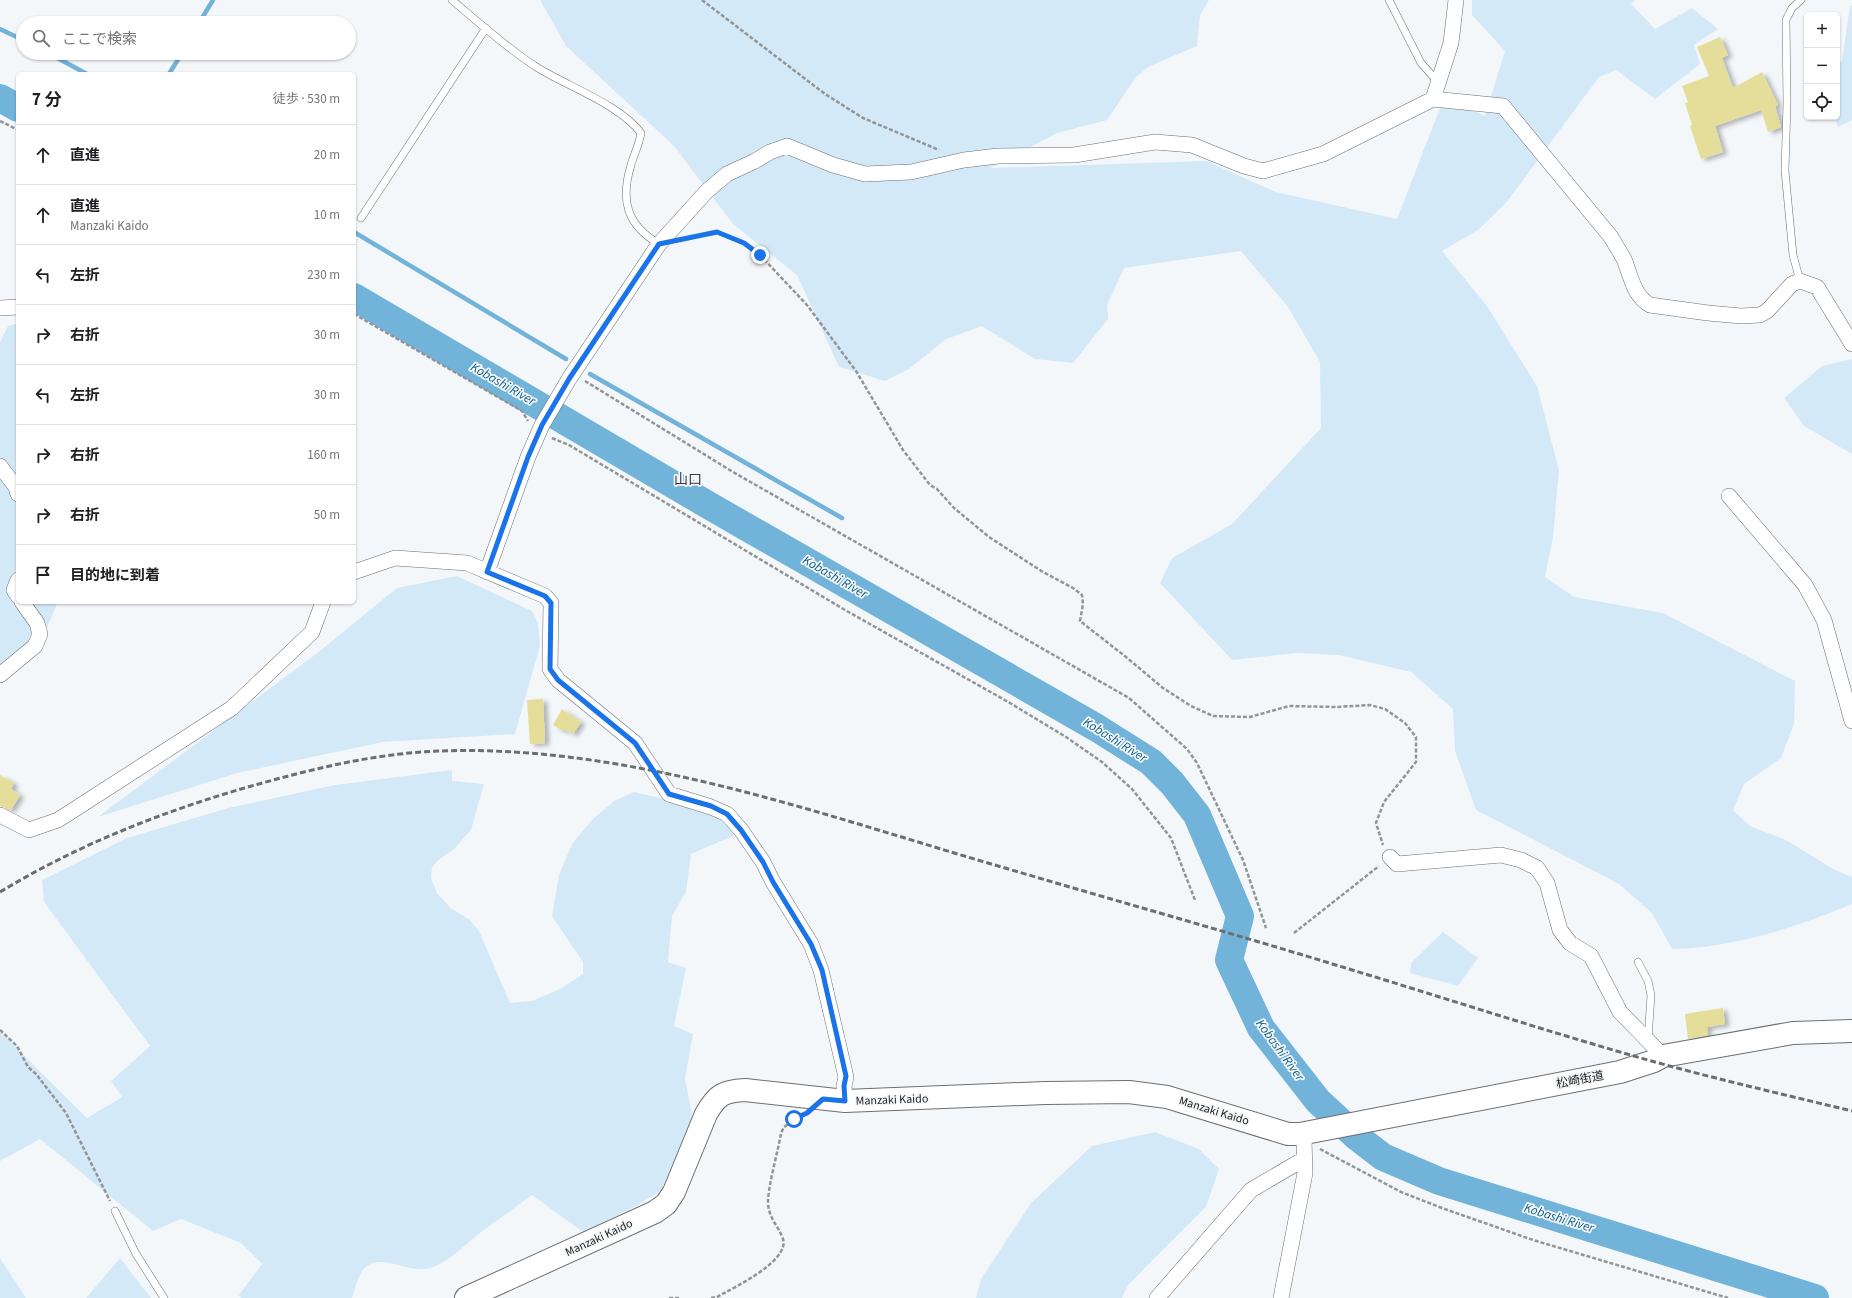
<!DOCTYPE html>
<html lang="ja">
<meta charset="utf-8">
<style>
body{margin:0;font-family:"Source Sans 3","Noto Sans JP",sans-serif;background:#f2f2f2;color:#202124}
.controls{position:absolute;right:12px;top:12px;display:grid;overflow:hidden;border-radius:6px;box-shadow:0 1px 3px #0004}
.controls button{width:36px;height:36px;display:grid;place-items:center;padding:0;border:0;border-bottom:1px solid #e0e0e0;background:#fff;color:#202124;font:20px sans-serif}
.stop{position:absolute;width:12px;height:12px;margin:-9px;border:3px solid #1a73e8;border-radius:50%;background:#fff}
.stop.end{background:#1a73e8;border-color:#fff;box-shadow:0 1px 4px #0008}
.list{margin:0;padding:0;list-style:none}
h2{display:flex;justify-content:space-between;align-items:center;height:52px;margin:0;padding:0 16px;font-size:17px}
h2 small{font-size:13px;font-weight:400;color:#757577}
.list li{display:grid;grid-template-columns:26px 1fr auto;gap:12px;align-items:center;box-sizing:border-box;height:60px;padding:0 16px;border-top:1px solid #e0e0e0}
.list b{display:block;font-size:15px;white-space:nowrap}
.list p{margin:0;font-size:13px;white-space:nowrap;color:#757577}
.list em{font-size:13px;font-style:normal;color:#757577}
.icon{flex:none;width:22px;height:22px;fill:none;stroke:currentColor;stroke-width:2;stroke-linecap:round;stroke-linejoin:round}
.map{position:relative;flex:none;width:1852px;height:1298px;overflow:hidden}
.search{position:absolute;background:#fff;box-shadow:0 1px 3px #0004;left:16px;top:16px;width:340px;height:44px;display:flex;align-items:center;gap:10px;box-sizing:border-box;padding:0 14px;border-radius:22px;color:#757577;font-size:15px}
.panel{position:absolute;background:#fff;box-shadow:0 1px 3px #0004;left:16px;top:72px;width:340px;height:532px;border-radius:6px}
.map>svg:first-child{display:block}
.green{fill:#d4e9f7}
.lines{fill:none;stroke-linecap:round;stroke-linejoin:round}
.stream{stroke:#72b3da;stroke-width:4.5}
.river{stroke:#72b3da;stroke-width:28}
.building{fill:#e4de9a;filter:url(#shadow)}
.service-casing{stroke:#6c6f71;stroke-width:8}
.minor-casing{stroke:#6c6f71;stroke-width:16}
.primary-casing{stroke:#6c6f71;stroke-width:24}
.path{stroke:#929596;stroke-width:2.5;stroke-dasharray:4 2;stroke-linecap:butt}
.service{stroke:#fff;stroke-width:7}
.minor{stroke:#fff;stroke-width:15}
.primary{stroke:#fff;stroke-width:22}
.rail{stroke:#6b6d6e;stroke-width:3;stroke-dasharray:6 3;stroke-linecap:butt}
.route{stroke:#1a73e8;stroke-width:5}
.labels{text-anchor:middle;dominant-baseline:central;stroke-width:3.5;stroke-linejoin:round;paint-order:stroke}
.street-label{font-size:12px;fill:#1b1d1d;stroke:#f4f7fa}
.water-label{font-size:13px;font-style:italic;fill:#0d5e84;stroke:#f4f7fa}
.quarter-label{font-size:14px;fill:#35383a;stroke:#f4f7fa}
</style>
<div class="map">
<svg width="1852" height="1298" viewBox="0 0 1852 1298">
<defs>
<filter id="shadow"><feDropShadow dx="4.5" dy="2.5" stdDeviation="2" flood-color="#0004"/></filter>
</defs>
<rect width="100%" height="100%" fill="#f4f7fa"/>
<path class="green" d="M 540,0 L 1209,0 L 1200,15 L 1197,46 L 1150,66 L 1136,77 L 1107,120 L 1057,133 L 990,168 L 1206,161 L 1276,192 L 1397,219 L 1440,108 L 1452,101 L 1485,116 L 1505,51 L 1472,15 L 1472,0 L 1635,0 L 1631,4 L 1655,29 L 1692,8 L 1718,29 L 1694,45 L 1700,64 L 1655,99 L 1616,70 L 1599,77 L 1506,203 L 1478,230 L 1442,251 L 1487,306 L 1537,386 L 1559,470 L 1553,537 L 1545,577 L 1574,597 L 1663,613 L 1795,681 L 1794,724 L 1781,758 L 1744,784 L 1733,810 L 1750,826 L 1788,841 L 1833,869 L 1852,877 L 1852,904 C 1797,927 1732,948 1672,949 L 1652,913 L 1619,884 L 1476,810 L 1455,751 L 1453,709 L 1411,672 L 1339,655 L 1296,653 L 1232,660 L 1160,583 L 1172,558 L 1232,524 L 1321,428 L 1320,362 L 1288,307 L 1241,251 L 1124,268 L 1107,305 L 1108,319 L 1073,363 L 1035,359 L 982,326 L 946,339 L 909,369 L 885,381 L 839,367 L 797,275 L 733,224 L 674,146 L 566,46 Z
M 1852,5 L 1852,120 L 1838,127 L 1834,117 L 1837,117 L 1837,66 L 1842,60 L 1850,6 Z
M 18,323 L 18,602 L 58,602 L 35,655 L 0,675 L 0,342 L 8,326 Z
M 1852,359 L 1852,454 L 1804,426 L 1784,398 L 1822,366 Z
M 457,576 L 532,611 L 538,623 L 540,646 L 515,734 L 383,742 L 237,773 L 98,817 L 316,654 L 397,588 Z
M 452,770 L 452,781 L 484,784 L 471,830 L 454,849 L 437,861 L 432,868 L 431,878 L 437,893 L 451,908 L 470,920 L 479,931 L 510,1003 L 532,1001 L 560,989 L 583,974 L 583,962 L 552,916 L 559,875 L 572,844 L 592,820 L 614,801 L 634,792 L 695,806 L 716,815 L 735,835 L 691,854 L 686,892 L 672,916 L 668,962 L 686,968 L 674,1026 L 693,1034 L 685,1078 L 692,1115 L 689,1132 L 661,1190 L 638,1205 L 583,1232 L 532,1195 C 515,1208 497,1220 480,1233 C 464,1245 450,1262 430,1268 C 410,1274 388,1256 370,1264 C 359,1269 356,1287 352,1298 L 241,1298 L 239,1295 L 262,1264 L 241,1243 L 181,1219 L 153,1231 L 40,1139 L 0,1161 L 0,1032 L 87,1118 L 122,1097 L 111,1081 L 150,1046 L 44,902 L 42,880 L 127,838 L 228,808 L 335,785 Z
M 1443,932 L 1478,958 L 1458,986 L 1410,973 L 1411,963 Z
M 1155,1132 L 1199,1149 L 1219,1169 L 1206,1207 L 1128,1285 L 1122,1298 L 976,1298 L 981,1279 L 1031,1203 L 1092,1146 Z
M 0,1258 L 26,1298 L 0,1298 Z
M 120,1258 L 151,1298 L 86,1298 Z"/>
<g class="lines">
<path class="stream" d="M 199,23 L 213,0
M 0,29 L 23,40
M 48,53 L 87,74
M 169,74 L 182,53
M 354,232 L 566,359
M 590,374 L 842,518
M 1797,1298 L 1799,1292"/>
<path class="river" d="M 0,98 L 18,108
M 354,297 L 715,509 L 1097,728 L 1151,762 L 1172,783 L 1197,815 L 1240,916 L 1229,960 L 1261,1028 L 1318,1101 L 1357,1137 L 1383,1157 L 1439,1181 L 1815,1298"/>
</g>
<path class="building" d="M 1720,37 L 1728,55 L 1722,58 L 1733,88 L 1762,72 L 1778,105 L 1775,106 L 1781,127 L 1768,132 L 1761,110 L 1715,126 L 1723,152 L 1701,159 L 1690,126 L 1692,125 L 1685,103 L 1688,102 L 1682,86 L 1709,76 L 1697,47 Z
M 543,699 L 545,743 L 530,744 L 527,700 Z
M 562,709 L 581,722 L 573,734 L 564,729 L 563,731 L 553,725 Z
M 0,775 L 14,783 L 11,789 L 20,795 L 11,810 L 0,806 Z
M 1723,1008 L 1725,1024 L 1707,1027 L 1708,1035 L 1688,1039 L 1685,1014 Z"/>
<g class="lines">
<g class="service-casing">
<path id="service" d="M 452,0 C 478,22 509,50 538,68 C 569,87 620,105 641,133 C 639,145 634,154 631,165 C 620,201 627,225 659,244
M 1389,0 L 1421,63 L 1438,82
M 361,218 L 486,28
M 1800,281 L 1793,255 L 1785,171 L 1787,103 L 1786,20 L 1792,8 L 1801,0
M 1638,962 L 1648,981 L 1651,995 L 1648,1039
M 115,1211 L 136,1254 L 164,1298"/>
</g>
<g class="minor-casing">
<path id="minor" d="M 1433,99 L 1451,43 L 1456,0
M 0,308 L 18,307
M 0,466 L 16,487 L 18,494
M 1729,496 L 1805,585 L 1824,620 L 1852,721
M 354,572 L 395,558 L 467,563 L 545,596 L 551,603 L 550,669 L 558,680 L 635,743 L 669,794 L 711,807 L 727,814 L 741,830 L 763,862 L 773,882 L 811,944 L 821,970 L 846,1077 L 844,1086 L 845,1101
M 487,572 L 528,457 L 542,425 L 569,379 L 659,244 L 707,191 L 727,174 L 755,161 L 770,152 L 787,146 L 833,165 L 865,174 L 911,172 L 964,160 L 998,156 L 1074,155 L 1155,142 L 1192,145 L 1244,166 L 1263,171 L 1323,154 L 1433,99 L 1503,106 L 1611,237 C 1615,244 1620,252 1624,259 C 1631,276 1633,295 1650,305 L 1708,313 L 1741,316 L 1760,315 L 1767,311 L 1792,284 L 1800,281 L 1817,287 L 1852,344
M 18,580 L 14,590 L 18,596
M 0,675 L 35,646 L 40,634 L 37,623 L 22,602
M 0,815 L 29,830 L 58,820 L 232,708 L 312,632 L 323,602
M 1390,857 L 1397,864 L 1501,855 L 1521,860 L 1537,868 L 1547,883 L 1560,930 L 1570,943 L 1591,956 L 1620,1012 L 1663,1056
M 1157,1298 L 1251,1190 L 1304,1159
M 1281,1298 L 1305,1173 L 1304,1140 L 1300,1134"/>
</g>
<g class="primary-casing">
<path id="primary" d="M 466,1298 L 655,1212 L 666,1204 L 674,1192 L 706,1114 C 717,1095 723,1091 745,1090 L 845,1101 L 1045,1093 L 1129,1092 L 1167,1097 L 1288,1134 L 1300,1134 L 1620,1072 L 1654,1061 L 1663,1056 L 1793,1033 L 1852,1031"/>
</g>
<path class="path" d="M 702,0 L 825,94 L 863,118 L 939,150
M 0,121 L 18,130
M 683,239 L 717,232 L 744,243 L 760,255 L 807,305 L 856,371 L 903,450 L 930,485 L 937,489 L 954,508 L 989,537 L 1043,572 L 1073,588 L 1082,595 L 1083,604 L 1080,621 L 1126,657 L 1163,688 L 1191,706 L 1213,716 L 1250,717 L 1289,706 L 1337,707 L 1370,705 L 1385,709 L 1405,723 L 1416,737 L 1416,762 L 1384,802 L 1376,823 L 1383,845
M 354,314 L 522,411 L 528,421
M 585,381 L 733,472 L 1129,698 L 1187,749 L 1197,763 L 1243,860 L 1266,928
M 552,438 L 569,445 L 845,610 L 1010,703 L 1066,737 L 1102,762 L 1132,789 L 1171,838 L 1195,900
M 1294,933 L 1379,866
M 0,1030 L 17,1046 L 28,1067 L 36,1074 L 66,1113 L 110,1201
M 1320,1149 L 1401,1192 L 1442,1208 L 1533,1240 L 1728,1298
M 669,1298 L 681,1298
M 711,1298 L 717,1297 C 733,1288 790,1261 783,1239 C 778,1225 769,1219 768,1203 C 768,1185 778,1152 781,1133 L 784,1127 L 802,1115"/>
<use href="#service" class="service"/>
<use href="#minor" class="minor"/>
<use href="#primary" class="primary"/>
<path class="rail" d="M 0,892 C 86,840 179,805 277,779 C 329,765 384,753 439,751 C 631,744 822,815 1005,868 C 1120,902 1235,934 1349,969 C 1451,1000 1552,1033 1655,1062 C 1720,1080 1786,1095 1852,1111"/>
</g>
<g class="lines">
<path class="route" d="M 760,255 L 744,243 L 717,232 L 659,244 L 569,379 L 542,425 L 528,457 L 487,572 L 545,596 L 551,603 L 550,669 L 558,680 L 635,743 L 669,794 L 711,806 L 727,814 L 741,830 L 763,862 L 773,882 L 811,944 L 822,970 L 846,1076 L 844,1086 L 845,1101 L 823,1099 L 807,1113 L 794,1119"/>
</g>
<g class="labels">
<g class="street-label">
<text transform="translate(1580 1080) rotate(-11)">松崎街道</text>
<text transform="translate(892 1100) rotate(-2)">Manzaki Kaido</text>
<text transform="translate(1214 1111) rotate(17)">Manzaki Kaido</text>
<text transform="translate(599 1238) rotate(-25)">Manzaki Kaido</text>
</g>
<g class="water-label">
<text transform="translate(503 384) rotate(30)">Kobashi River</text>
<text transform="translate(835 577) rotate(30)">Kobashi River</text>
<text transform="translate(1115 740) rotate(32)">Kobashi River</text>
<text transform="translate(1280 1050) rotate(54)">Kobashi River</text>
<text transform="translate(1559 1218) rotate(17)">Kobashi River</text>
</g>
<g class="quarter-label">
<text x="688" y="480">山口</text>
</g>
</g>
</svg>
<div class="controls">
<button>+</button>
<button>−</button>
<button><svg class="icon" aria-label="locate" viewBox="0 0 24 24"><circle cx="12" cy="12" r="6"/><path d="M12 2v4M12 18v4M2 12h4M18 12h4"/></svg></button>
</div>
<div class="stop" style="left:794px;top:1119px"></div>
<div class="stop end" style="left:760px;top:255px"></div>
<div class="search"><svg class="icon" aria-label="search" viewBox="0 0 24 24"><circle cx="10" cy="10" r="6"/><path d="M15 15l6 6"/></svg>ここで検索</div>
<section class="panel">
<h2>7 分<small>徒歩 · 530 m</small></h2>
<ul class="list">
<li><svg class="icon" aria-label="ahead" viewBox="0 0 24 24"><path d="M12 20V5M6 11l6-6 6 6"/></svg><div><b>直進</b></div><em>20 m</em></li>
<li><svg class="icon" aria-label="ahead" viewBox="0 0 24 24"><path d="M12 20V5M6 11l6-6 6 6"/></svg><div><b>直進</b><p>Manzaki Kaido</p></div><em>10 m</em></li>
<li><svg class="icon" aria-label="left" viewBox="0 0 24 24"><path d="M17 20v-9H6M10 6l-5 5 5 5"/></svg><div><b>左折</b></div><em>230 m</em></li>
<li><svg class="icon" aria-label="right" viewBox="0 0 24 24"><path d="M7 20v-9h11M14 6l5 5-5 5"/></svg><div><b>右折</b></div><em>30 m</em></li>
<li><svg class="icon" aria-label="left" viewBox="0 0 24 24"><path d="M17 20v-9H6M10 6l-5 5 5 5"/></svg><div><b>左折</b></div><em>30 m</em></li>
<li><svg class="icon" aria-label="right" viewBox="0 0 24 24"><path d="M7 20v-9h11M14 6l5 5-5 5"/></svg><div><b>右折</b></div><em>160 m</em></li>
<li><svg class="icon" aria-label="right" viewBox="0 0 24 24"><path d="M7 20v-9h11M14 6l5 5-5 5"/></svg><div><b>右折</b></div><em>50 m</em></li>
<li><svg class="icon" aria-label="arrive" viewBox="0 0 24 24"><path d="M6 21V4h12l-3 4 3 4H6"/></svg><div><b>目的地に到着</b></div></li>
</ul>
</section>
</div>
